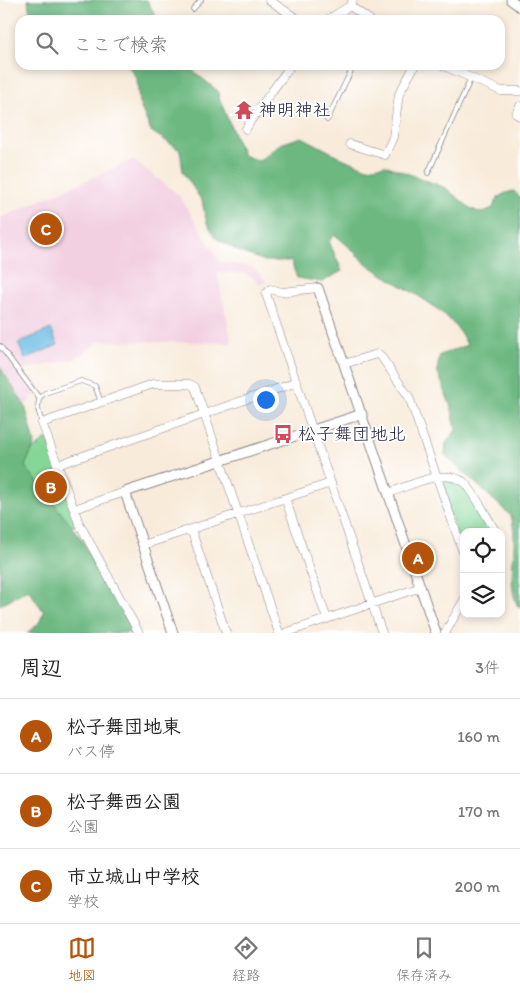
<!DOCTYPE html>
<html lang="ja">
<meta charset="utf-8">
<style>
body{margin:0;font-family:Itim,"Klee One",sans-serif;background:#f6f6f6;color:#222}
.controls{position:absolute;right:15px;bottom:15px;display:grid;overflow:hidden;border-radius:10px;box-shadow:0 2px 8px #0003}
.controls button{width:45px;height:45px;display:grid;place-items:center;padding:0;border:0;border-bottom:1px solid #e0e0e0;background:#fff;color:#222;font:25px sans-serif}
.you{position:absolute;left:265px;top:399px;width:18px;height:18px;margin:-12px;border:4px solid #fff;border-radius:50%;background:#1a73e8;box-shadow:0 0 0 8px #1a73e833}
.badge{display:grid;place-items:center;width:32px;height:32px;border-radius:50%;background:#b45309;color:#fff;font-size:16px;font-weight:700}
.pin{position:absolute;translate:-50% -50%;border:2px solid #fff;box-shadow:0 1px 5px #0006}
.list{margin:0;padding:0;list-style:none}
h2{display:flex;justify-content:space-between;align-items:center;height:65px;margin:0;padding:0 20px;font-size:21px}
h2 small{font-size:16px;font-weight:400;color:#767676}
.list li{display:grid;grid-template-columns:32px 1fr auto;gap:15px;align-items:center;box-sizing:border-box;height:75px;padding:0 20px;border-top:1px solid #e0e0e0}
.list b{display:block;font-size:19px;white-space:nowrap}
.list p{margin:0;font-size:16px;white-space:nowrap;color:#767676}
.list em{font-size:16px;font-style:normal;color:#767676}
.icon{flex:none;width:28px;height:28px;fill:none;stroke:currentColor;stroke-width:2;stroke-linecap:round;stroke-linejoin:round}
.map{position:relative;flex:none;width:520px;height:633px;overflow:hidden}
.search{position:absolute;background:#fff;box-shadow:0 2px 8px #0003;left:15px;right:15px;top:15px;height:55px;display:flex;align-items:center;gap:12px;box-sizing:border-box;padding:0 18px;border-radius:15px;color:#767676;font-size:19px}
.sheet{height:290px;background:#fff}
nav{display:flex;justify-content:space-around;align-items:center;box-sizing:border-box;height:70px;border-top:1px solid #e0e0e0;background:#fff;font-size:14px;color:#767676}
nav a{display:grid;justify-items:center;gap:2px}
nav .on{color:#b45309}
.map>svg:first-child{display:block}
.built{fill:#f2cfe1}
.green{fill:#86d797;stroke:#547c69}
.forest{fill:#6cb880;stroke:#476d5e}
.water{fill:#66bce2;stroke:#446f8e}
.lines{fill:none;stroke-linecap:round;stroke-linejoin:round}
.service-casing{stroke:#8d868a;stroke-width:5.5}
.minor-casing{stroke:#8d868a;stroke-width:9}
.tertiary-casing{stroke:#8d868a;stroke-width:11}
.service{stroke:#fff;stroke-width:4}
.minor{stroke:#fff;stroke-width:8}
.tertiary{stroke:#fff;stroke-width:9}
.labels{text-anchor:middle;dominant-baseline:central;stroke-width:4;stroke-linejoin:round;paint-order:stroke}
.poi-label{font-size:18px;fill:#22223b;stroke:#fff;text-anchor:start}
</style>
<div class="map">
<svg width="520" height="633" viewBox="0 0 520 633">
<rect width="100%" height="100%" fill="#fff"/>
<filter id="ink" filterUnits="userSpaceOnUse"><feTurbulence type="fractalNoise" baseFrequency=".02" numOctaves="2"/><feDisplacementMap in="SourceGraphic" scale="10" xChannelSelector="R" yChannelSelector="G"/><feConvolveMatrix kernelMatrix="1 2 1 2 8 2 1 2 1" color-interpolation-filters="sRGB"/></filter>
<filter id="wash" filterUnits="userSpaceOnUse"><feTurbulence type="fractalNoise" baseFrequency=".0096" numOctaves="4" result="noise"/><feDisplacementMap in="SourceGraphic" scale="20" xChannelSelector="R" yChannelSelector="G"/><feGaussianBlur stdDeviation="1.12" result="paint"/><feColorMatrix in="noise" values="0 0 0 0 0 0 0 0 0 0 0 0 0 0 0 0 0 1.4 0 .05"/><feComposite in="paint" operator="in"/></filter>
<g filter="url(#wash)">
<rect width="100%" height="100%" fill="#f8ebda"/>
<path class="built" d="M 133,160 L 179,195 L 220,262 L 253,267 L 267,282 L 259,285 L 256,280 L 245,273 L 217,273 L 232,343 L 100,341 L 73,360 L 21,370 L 41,387 L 25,406 L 0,367 L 0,218 Z"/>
<path class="green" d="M 48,438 L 79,523 L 70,527 L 17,462 Z
M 437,477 L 465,482 L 496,532 L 464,532 L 464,555 Z"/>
<path class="forest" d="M 28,0 L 147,0 L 158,20 L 31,20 Z
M 128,65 L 186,65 L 219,92 L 219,98 L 243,155 L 259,161 L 280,144 L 302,137 L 344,159 L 367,168 L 385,165 L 446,188 L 470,208 L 481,213 L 493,208 C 496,197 502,193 514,191 L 520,197 L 520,607 L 517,605 C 505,578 520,546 511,516 L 445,455 L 446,443 L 456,430 L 452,410 L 437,370 L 440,355 L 467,345 C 452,308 404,290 373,268 C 359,259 349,245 335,235 L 329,241 L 342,271 L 322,282 L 297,278 L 291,261 L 265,261 L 240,252 L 216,238 L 207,223 L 202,201 L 183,172 L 180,150 L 151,131 L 139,103 L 137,79 Z
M 0,367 L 25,406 L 35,443 L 25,466 L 82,540 L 134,633 L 27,633 L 39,623 L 44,612 L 28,589 L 0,605 Z"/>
<path class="water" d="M 51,329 L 58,345 L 25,359 L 18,343 Z"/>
</g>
<g filter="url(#ink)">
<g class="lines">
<g class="service-casing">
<path id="service" d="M 193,9 L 201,0
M 327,120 L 354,65
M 428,173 L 471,78
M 0,346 L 39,398
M 42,423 L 38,409 L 39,398 L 45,393 L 81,381 L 95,386 L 101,402"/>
</g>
<g class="minor-casing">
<path id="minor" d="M 269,0 L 299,20
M 350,6 L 370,20
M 327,20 L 350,6 L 353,0
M 442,65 L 501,91 L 520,91
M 520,106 L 516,114 L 520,116
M 246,129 L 251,120 L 291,65
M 350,144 L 385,155 L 393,137 L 399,94 L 415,65
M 318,288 L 282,292 L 270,289 L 266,294 L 382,633
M 344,364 L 377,354 L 380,355 L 409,397 L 464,555
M 57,465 L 297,382
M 389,493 C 409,486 444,467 464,482 C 472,488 489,521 496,532
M 285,498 L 327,619
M 74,509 L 125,492
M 191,529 L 226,633
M 143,545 L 331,483
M 139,633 L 79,523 L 42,423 L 153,384 L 190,384 L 195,387 L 279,633
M 285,633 L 421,587
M 445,633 L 464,600"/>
</g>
<g class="tertiary-casing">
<path id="tertiary" d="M 511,0 L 520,7
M 318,288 L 436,633
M 173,633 L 125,492 L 362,414"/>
</g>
<use href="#service" class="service"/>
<use href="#minor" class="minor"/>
<use href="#tertiary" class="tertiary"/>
</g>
</g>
<defs>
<g id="temple-bare" transform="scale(1.5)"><path d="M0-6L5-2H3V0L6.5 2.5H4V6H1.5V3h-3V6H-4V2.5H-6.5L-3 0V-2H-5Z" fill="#d1495b" stroke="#fff" stroke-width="2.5" paint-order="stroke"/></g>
<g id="bus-bare" transform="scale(1.5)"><path d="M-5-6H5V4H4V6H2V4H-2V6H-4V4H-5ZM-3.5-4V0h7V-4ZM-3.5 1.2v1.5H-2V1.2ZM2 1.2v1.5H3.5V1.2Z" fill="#d1495b" stroke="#fff" stroke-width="2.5" paint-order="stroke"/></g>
</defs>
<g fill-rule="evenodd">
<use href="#temple-bare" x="244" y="110"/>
<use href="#bus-bare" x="283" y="434"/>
</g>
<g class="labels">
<g class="poi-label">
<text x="259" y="110">神明神社</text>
<text x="298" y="434">松子舞団地北</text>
</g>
</g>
</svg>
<div class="controls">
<button><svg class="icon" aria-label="locate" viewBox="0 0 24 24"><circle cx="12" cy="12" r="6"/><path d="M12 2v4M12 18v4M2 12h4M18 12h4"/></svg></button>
<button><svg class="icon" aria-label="layers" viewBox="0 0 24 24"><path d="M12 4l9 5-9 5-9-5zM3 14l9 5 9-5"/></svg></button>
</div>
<div class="you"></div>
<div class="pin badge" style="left:418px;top:558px">A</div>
<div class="pin badge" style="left:51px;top:487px">B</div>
<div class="pin badge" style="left:46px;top:229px">C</div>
<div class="search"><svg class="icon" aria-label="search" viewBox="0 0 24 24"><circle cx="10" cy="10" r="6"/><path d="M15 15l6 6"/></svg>ここで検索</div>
</div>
<section class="sheet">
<h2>周辺<small>3件</small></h2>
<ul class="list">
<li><span class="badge">A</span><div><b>松子舞団地東</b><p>バス停</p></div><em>160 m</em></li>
<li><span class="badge">B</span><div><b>松子舞西公園</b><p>公園</p></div><em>170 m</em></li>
<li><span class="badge">C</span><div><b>市立城山中学校</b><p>学校</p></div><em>200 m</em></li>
</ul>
</section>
<nav>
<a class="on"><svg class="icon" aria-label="map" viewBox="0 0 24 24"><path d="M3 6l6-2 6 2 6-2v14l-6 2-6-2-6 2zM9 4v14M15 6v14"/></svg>地図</a>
<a><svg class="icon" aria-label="directions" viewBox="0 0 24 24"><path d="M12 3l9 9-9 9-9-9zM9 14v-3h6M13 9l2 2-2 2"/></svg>経路</a>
<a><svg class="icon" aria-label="saved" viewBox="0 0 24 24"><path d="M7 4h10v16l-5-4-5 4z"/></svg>保存済み</a>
</nav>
